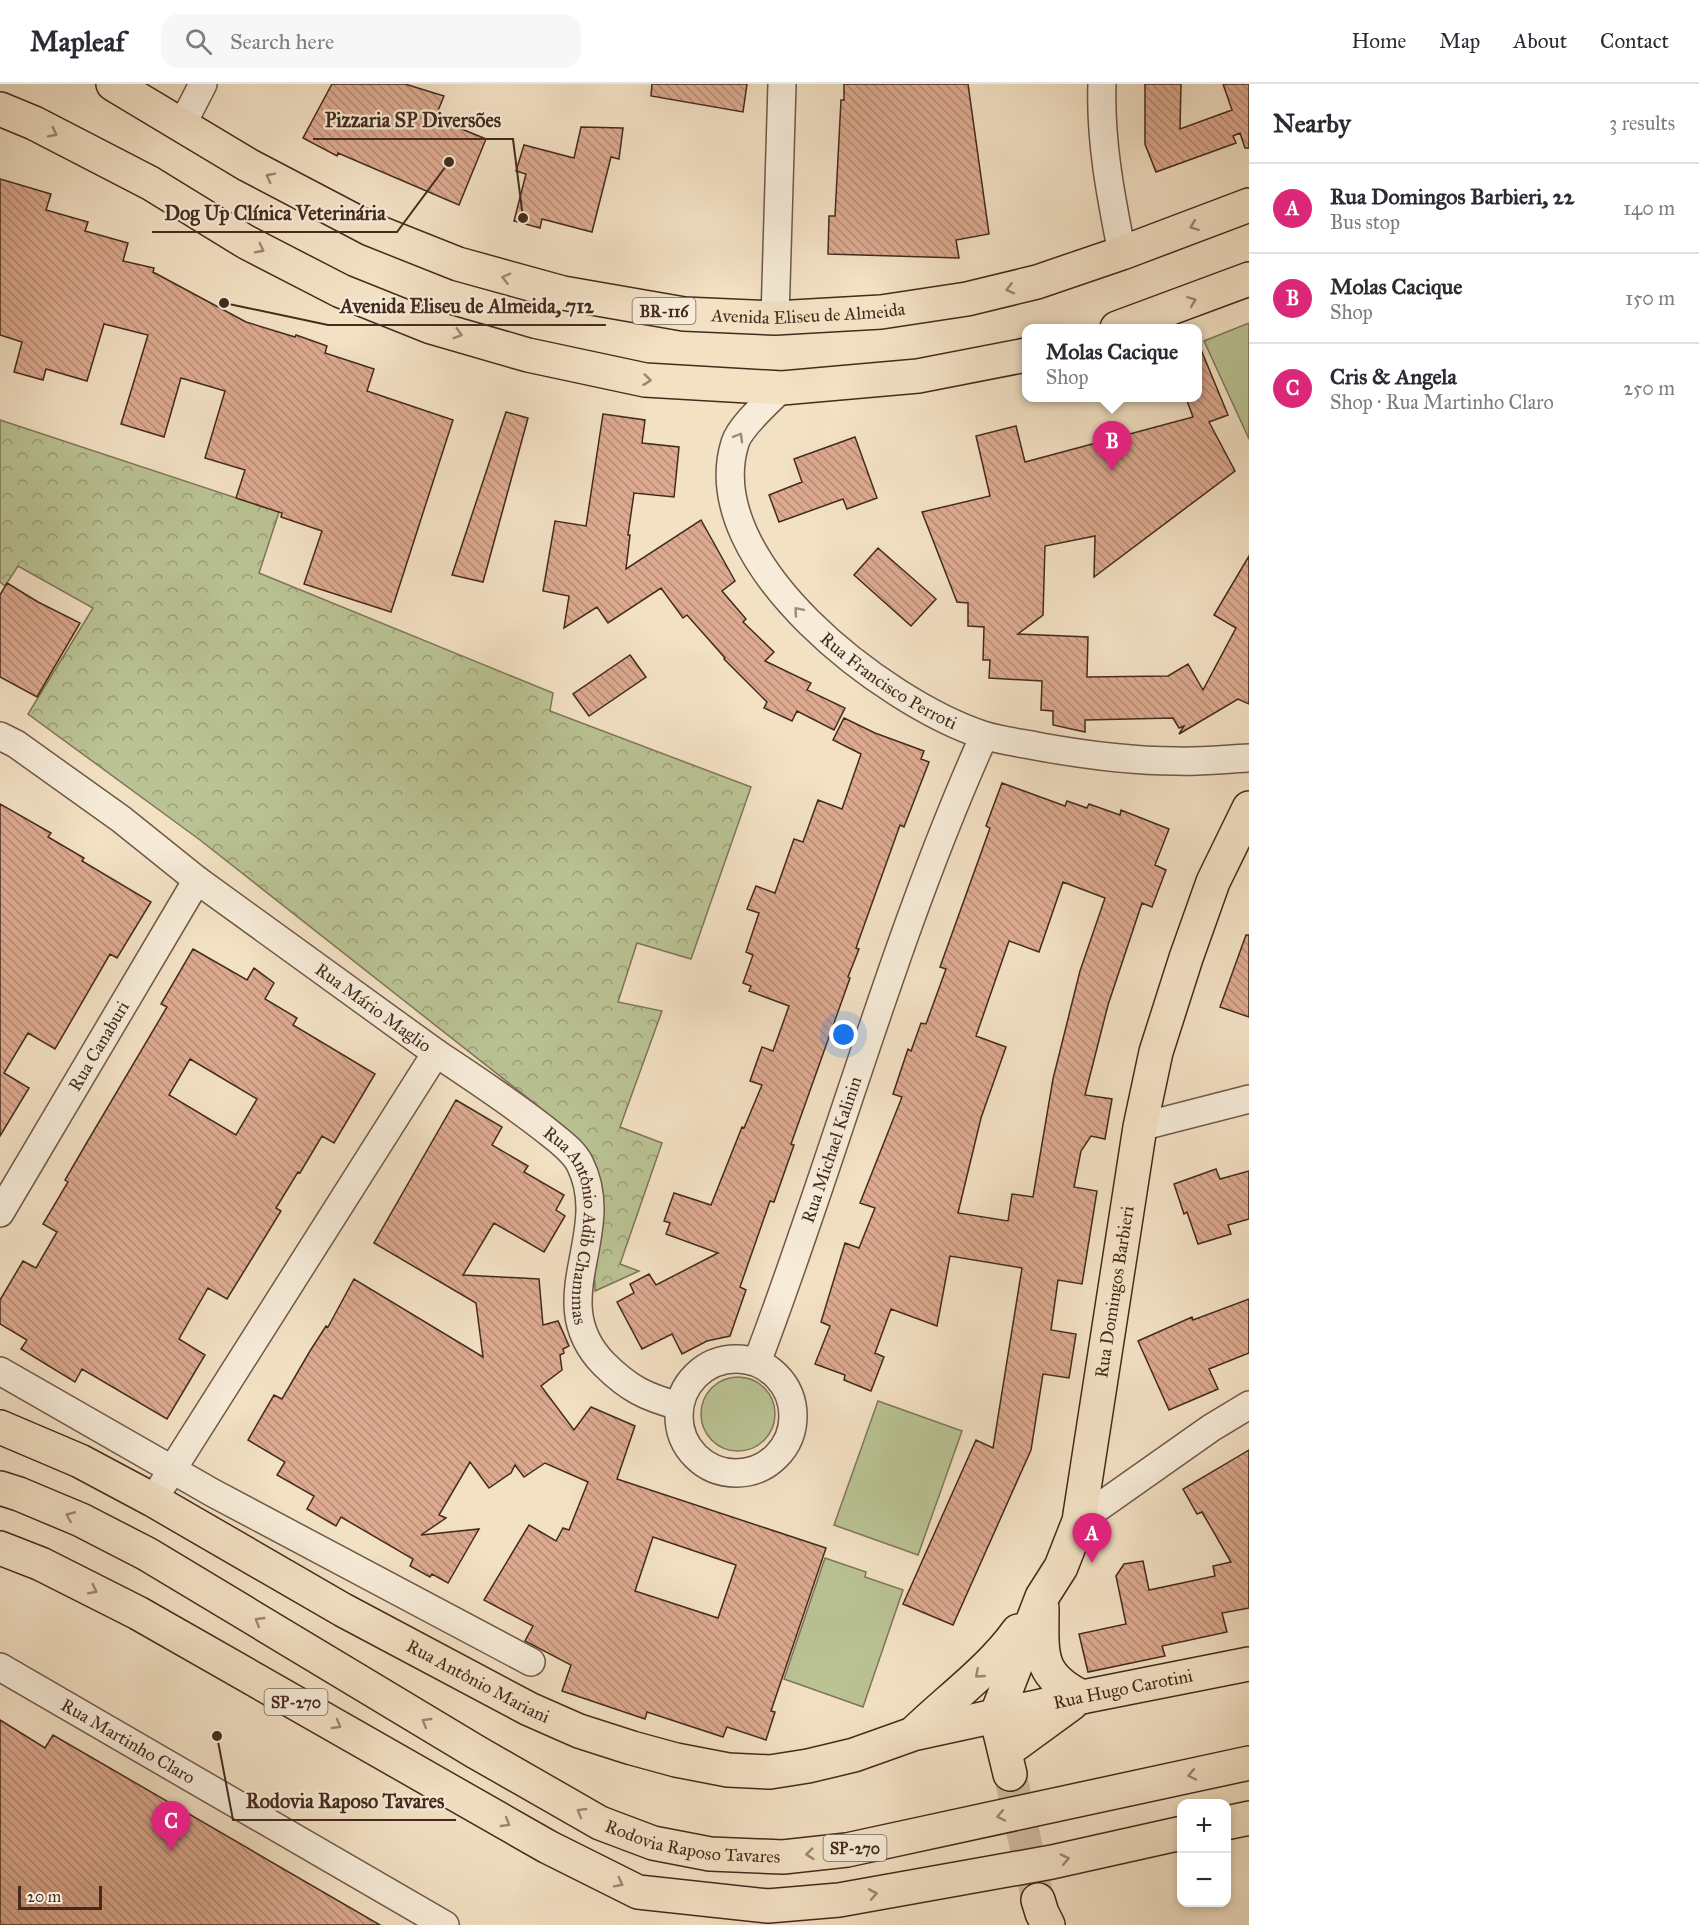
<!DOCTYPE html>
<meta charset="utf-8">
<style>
body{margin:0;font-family:"IM FELL Great Primer",serif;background:#f7f7f7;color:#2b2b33}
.controls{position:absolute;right:18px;bottom:18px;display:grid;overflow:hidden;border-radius:12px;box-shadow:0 3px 9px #0003}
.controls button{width:54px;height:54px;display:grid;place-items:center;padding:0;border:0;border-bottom:2px solid #e1e1e2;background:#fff;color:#2b2b33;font:30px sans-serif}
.scale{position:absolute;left:18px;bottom:15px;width:84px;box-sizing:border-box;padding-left:6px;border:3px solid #442a1d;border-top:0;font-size:16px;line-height:21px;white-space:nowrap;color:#442a1d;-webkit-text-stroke:4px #f7ecd9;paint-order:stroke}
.you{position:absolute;left:844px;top:951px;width:21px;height:21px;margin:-15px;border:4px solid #fff;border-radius:50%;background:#1a73e8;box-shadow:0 0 0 9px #1a73e833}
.badge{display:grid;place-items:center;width:39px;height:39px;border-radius:50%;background:#db2777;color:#fff;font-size:20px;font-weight:700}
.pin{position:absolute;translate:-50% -50px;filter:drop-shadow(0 2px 3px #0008)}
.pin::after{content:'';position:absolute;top:32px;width:21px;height:18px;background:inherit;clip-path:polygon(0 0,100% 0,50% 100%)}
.popup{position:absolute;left:1022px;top:240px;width:180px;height:78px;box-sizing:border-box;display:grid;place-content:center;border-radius:12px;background:#fff;filter:drop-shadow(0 2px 4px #0005);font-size:20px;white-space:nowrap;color:#7c7c81}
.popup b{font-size:22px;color:#2b2b33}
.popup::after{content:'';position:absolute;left:50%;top:100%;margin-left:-12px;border:12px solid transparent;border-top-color:#fff}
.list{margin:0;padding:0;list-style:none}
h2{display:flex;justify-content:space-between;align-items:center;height:78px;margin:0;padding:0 24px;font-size:26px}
h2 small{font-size:20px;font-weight:400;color:#7c7c81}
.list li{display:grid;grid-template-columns:39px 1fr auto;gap:18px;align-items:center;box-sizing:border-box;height:90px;padding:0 24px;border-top:2px solid #e1e1e2}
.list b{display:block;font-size:22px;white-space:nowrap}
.list p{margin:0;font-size:20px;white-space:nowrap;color:#7c7c81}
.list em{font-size:20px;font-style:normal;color:#7c7c81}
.icon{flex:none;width:33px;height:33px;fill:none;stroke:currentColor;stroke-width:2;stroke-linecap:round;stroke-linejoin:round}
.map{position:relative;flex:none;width:1249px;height:1841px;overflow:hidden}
header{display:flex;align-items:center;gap:36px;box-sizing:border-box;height:84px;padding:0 30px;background:#fff;border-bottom:2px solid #e1e1e2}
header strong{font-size:28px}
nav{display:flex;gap:33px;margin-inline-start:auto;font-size:21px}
.search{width:420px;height:54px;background:#f7f7f7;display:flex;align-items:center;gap:15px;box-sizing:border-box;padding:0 21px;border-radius:18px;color:#7c7c81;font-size:22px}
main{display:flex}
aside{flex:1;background:#fff}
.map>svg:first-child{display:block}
.forest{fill:url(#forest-crowns);stroke:#7f7658;stroke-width:1.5}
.park{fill:#bac394;stroke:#7f7658;stroke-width:1.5}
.building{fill:url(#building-back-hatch);stroke:#442a1d;stroke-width:1.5;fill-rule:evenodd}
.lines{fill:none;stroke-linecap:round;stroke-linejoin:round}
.major-tunnel{stroke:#d0bca3;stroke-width:33;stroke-dasharray:33 16;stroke-linecap:butt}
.minor-casing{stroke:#705847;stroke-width:30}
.major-casing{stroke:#442a1d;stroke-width:36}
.highway-casing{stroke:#442a1d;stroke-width:36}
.minor{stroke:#f7ecd9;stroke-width:27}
.major{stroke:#f3e1c4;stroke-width:33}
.highway{stroke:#f3e1c4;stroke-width:33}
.oneway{stroke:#9c8670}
.oneway2{stroke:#9e8b7b}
.labels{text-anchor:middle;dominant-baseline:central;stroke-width:4.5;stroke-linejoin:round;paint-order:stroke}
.shield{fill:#f7ecd9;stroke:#7a6455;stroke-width:1.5}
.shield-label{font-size:16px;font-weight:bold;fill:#442a1d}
.street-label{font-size:18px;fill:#442a1d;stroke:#f7ecd9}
.leader{fill:none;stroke:#442a1d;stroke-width:2}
.callout-dot{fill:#442a1d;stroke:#f7ecd9;stroke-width:2}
.callout-label{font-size:20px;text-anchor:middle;font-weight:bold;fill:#442a1d;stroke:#f7ecd9;stroke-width:4.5;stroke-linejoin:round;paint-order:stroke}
</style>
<header>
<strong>Mapleaf</strong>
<div class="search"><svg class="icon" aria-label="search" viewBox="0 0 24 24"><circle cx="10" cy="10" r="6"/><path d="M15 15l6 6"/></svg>Search here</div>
<nav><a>Home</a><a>Map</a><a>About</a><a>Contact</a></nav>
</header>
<main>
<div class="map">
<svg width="1249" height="1841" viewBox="0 0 1249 1841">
<defs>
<pattern id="forest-crowns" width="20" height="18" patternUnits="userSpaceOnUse" patternTransform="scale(1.5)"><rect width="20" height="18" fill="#bac394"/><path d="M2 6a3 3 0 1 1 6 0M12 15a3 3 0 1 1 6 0" fill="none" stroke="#999f78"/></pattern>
<pattern id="building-back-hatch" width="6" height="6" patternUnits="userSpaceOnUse" patternTransform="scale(1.5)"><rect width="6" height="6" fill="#ddaa90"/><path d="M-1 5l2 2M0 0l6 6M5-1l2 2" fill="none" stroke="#b58b75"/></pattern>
</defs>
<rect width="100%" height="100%" fill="#f3e1c4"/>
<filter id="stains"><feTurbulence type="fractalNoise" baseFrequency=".00333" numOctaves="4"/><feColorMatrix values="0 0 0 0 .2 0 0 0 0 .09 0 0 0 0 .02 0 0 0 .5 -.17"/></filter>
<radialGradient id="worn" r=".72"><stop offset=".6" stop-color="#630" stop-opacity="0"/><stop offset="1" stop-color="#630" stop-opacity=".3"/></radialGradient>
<path class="forest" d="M 0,336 L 279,428 L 259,489 L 553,609 L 550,627 L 751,703 L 691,875 L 637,859 L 618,918 L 662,927 L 620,1043 L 662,1059 L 620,1180 L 639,1187 L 595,1207 L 591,1078 L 557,1037 L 200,756 L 28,630 L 93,524 L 18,482 L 5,502 L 0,498 Z"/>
<path class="park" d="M 1249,239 L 1249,355 L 1204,257 Z
M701 1330a37 37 0 1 1 74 0a37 37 0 1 1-74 0Z
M 878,1317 L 962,1347 L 918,1471 L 834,1441 Z
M 825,1474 L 866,1488 L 865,1493 L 903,1506 L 863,1623 L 784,1595 Z"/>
<path class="building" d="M 332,0 L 405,0 L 444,12 L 435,34 L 486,55 L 459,121 L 338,69 L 337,72 L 303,54 Z
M 652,0 L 747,0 L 743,28 L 651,12 Z
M 844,0 L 968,0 L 989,150 L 956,156 L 959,174 L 828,170 L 829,132 L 835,132 L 841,16 L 844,16 Z
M 1145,0 L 1181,0 L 1180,45 L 1232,26 L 1223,0 L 1249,0 L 1249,64 L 1245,64 L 1240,49 L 1233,52 L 1236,59 L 1156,88 L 1145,60 Z
M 581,43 L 623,44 L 619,75 L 611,73 L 592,148 L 542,135 L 540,144 L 514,137 L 526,90 L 516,87 L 524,61 L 574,74 Z
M 0,95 L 51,110 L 46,126 L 88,138 L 85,147 L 128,159 L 123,177 L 154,184 L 153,188 L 246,238 L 295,253 L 296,251 L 327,262 L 325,269 L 374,285 L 367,307 L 453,336 L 391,528 L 304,500 L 322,447 L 281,433 L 282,429 L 236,414 L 245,386 L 205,374 L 225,307 L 181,294 L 164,353 L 121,340 L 148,251 L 104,240 L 87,297 L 46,285 L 43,296 L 14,288 L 22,258 L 0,251 Z
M 1197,256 L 1228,331 L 1209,338 L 1235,387 L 1094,493 L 1095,452 L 1045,462 L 1043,531 L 1018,550 L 1088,553 L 1087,593 L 1168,592 L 1188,580 L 1203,606 L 1236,544 L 1214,531 L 1249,472 L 1249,620 L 1238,615 L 1179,650 L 1184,642 L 1179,644 L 1173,634 L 1085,636 L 1085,648 L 1053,641 L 1053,627 L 1041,626 L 1042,597 L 989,594 L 990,576 L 983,576 L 984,543 L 968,542 L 968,519 L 957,518 L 922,428 L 990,412 L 976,352 L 1016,342 L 1025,378 L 1193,333 L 1186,314 L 1197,314 Z
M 506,328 L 528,334 L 483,498 L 452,491 Z
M 603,330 L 645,336 L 642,359 L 679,363 L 674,413 L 634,409 L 628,451 L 630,451 L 626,485 L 701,436 L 735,497 L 722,507 L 746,535 L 743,538 L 774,568 L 765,577 L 811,599 L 807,606 L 845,624 L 834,646 L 797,627 L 792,637 L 764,624 L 767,618 L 724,575 L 725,574 L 687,531 L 683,534 L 661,504 L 608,539 L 597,523 L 564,544 L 569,512 L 543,507 L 555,437 L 586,442 Z
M 855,353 L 877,414 L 847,425 L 843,415 L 779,438 L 769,411 L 802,398 L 794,375 Z
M 878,464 L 936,515 L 911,542 L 854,491 Z
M 7,499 L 38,518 L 80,539 L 37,613 L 0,593 L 0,511 Z
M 630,571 L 646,593 L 589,632 L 573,610 Z
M 844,634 L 875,649 L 924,667 L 921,675 L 929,678 L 904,743 L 900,741 L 856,864 L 859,865 L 848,893 L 850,894 L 791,1060 L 794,1061 L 774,1118 L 770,1117 L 740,1203 L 746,1206 L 730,1252 L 707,1257 L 682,1270 L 672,1250 L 642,1265 L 617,1218 L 634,1209 L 630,1200 L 649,1190 L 656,1201 L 718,1169 L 666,1150 L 670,1139 L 664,1137 L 674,1109 L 711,1121 L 742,1043 L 744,1044 L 762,1001 L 750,997 L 762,963 L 773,967 L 789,922 L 749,907 L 751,902 L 743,899 L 753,871 L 746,868 L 759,829 L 747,825 L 756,802 L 775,809 L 794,755 L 803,758 L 818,716 L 842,725 L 861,670 L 833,656 Z
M 1002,699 L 1065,722 L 1067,717 L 1087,724 L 1089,720 L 1120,731 L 1121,726 L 1169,745 L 1155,781 L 1166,786 L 1152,823 L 1142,819 L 1108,921 L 1085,1011 L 1112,1015 L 1105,1055 L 1091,1052 L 1081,1067 L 1074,1103 L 1097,1107 L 1082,1200 L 1058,1196 L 1051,1246 L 1076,1250 L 1069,1294 L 1043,1290 L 1031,1366 L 953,1541 L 903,1520 L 976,1356 L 993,1364 L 1022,1184 L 950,1172 L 937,1242 L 891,1225 L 875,1269 L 884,1273 L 871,1307 L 844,1296 L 845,1291 L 815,1280 L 830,1242 L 821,1238 L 845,1159 L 859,1164 L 875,1124 L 860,1119 L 902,1013 L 893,1010 L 908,965 L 911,967 L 921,939 L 926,940 L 946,885 L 940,883 L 990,744 L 986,742 ZM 1063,798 L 1105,814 L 1080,887 L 1053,995 L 1033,1113 L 1012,1110 L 1008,1137 L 958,1129 L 981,1034 L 1006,963 L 976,952 L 1009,857 L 1039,868 Z
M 0,720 L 51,749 L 48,753 L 84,774 L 82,777 L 151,818 L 117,874 L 110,870 L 55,965 L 28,949 L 4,989 L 29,1004 L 0,1052 Z
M 1246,851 L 1249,851 L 1249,933 L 1220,923 Z
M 193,865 L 247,896 L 254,884 L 274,899 L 265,915 L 297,934 L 293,941 L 375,990 L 334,1059 L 322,1052 L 300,1089 L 298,1088 L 276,1124 L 281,1127 L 227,1215 L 208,1204 L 179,1255 L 205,1271 L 167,1335 L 82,1285 L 75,1298 L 21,1265 L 27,1256 L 0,1240 L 0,1216 L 23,1177 L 36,1184 L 57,1148 L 43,1140 L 68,1098 L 65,1096 L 86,1060 L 167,923 L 161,920 ZM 190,975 L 257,1015 L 236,1051 L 169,1011 Z
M 456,1016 L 502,1043 L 492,1061 L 528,1082 L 524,1088 L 564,1111 L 556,1126 L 565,1132 L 544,1168 L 494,1139 L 463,1191 L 539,1195 L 543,1241 L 558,1237 L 569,1262 L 563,1265 L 564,1269 L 560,1271 L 562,1286 L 541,1302 L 574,1346 L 591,1323 L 635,1342 L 617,1395 L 826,1464 L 771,1627 L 775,1628 L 766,1656 L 727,1643 L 723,1653 L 647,1628 L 645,1635 L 562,1607 L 571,1581 L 525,1557 L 533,1542 L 484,1516 L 529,1441 L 556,1457 L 563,1444 L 569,1446 L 588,1398 L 545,1379 L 524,1393 L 515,1381 L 511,1389 L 489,1404 L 470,1378 L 439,1431 L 446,1434 L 421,1451 L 479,1445 L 448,1499 L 432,1490 L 430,1493 L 410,1482 L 413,1475 L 341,1433 L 336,1442 L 307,1425 L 314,1412 L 277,1391 L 285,1378 L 248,1356 L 274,1311 L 282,1315 L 310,1267 L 326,1242 L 328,1243 L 354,1195 L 483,1273 L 476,1219 L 374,1159 ZM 653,1453 L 736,1481 L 718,1534 L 635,1507 Z
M 1216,1085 L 1220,1095 L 1249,1087 L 1249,1135 L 1228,1141 L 1231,1150 L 1198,1160 L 1187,1128 L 1184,1130 L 1174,1100 Z
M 1249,1215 L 1249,1269 L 1209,1285 L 1218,1305 L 1169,1326 L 1138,1257 L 1192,1233 L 1193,1236 Z
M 1249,1366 L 1249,1524 L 1222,1529 L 1227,1548 L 1162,1562 L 1165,1572 L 1088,1588 L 1079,1550 L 1126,1540 L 1116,1492 L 1124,1480 L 1143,1477 L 1149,1506 L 1215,1492 L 1213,1482 L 1231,1478 L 1202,1428 L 1197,1430 L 1183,1405 Z
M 0,1636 L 45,1664 L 53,1651 L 380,1841 L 0,1841 Z"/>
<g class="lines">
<path class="major-tunnel" d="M 1010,1690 L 1038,1816"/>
<g class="minor-casing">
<g id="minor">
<path d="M 1102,0 C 1100,58 1111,113 1122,169"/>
<path d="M 182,41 L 203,0"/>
<path d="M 775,234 L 782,0"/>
<path id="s1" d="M 782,304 C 769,317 740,342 735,359 C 698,478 885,619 983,651 C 1002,657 1022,659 1041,663 C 1086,671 1131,677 1176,677 C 1200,678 1225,675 1249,674"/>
<path id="s2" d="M 0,652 L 16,660 L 121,735 L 197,796 L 436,969 L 153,1416"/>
<path id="s3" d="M 436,969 C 475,995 515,1021 552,1051 C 562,1059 574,1068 580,1080 C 615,1150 542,1217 604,1280 C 629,1305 646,1313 679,1322"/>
<path d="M 1140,1043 L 1249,1015"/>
<path id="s4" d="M 0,1129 L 197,796"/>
<circle cx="736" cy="1332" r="57"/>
<path id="s5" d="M 757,1278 C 836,1071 893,854 984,652"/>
<path d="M 0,1287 L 213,1409 L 531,1578"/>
<path d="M 1079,1437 L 1211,1344 L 1249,1321"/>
<path id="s6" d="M 0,1583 L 445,1841"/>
</g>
</g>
<g class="major-casing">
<g id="major">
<path id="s7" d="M 113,0 L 248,81 L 370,145 L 458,180 L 563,209 L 684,230 L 775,234 L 881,228 L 967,215 L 1037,198 L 1122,169 L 1249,121"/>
<path d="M 0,25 L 34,39 L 150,99 L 246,158 L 341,207 L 431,243 L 528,271 L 645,296 L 782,304 L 918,292 L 1026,271"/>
<path d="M 1117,244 L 1249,195"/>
<path id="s8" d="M 0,1343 L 80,1377 L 153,1416 L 343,1526 L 529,1625 L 579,1647 L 632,1664 L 676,1676 L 728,1686 L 770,1688 L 808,1682 L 854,1671 L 913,1650 L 1082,1613 L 1249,1580"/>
<path d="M 1042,1524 C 1042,1570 1037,1591 1082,1613"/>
<path d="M 914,1649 C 949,1615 990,1586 1018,1547"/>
<path d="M 1005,1668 L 1071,1620"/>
<path id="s9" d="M 1010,1690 L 996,1632 L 1042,1513 L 1061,1483 L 1079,1437 L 1140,1043 L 1156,968 L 1186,874 L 1213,798 L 1249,724"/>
<path d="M 1038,1816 L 1042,1829 L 1048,1841"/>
</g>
</g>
<g class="highway-casing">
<g id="highway">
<path id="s10" d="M 0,1404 L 19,1410 L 81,1436 L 147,1470 L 476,1668 L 600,1739 L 653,1759 L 710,1770 L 783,1773 L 847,1766 L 1249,1679"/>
<path d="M 0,1464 L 41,1480 L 138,1529 L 548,1763 L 638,1808 L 768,1822 L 839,1816 L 1052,1778 L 1182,1749"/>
<path d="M 1226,1739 L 1249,1734"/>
</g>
</g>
<use href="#minor" class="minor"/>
<use href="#major" class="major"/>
<use href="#highway" class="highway"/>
</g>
<defs><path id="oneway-chevron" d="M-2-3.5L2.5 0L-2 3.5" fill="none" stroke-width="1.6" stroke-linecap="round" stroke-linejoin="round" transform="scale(1.5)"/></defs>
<g class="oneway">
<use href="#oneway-chevron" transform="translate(53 49) rotate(27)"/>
<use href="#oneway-chevron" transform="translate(270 93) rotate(-153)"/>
<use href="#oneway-chevron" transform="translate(1194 142) rotate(159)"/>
<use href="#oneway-chevron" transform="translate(260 165) rotate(27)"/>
<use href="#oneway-chevron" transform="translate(506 194) rotate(-165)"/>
<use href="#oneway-chevron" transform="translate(1010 205) rotate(166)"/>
<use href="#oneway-chevron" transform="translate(1192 217) rotate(-21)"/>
<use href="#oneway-chevron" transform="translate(458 250) rotate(16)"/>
<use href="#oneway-chevron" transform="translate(647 296) rotate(7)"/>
<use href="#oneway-chevron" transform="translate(70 1432) rotate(-157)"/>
<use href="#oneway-chevron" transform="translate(93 1506) rotate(27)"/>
<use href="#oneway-chevron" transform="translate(259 1537) rotate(-149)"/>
<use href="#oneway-chevron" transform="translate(979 1590) rotate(139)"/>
<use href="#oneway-chevron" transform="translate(426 1638) rotate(-149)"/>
<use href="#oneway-chevron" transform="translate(337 1641) rotate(30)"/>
<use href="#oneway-chevron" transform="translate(1192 1691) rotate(168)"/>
<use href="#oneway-chevron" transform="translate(581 1728) rotate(-150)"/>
<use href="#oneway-chevron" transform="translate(1001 1732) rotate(168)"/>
<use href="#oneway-chevron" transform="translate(506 1739) rotate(30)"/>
<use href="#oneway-chevron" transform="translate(810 1770) rotate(174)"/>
<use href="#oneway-chevron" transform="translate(1065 1775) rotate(-13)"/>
<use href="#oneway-chevron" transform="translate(619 1799) rotate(27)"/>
<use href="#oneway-chevron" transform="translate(873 1810) rotate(-10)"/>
</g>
<g class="oneway2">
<use href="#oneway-chevron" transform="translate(739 353) rotate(-60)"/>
<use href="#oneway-chevron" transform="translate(798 527) rotate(-130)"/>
</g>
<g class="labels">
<g class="shield">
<rect x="632.5" y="214" width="63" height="26" rx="4.5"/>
<rect x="264.5" y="1605" width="63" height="26" rx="4.5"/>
<rect x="823.5" y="1751" width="63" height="26" rx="4.5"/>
</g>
<g class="shield-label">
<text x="664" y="227">BR-116</text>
<text x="296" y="1618">SP-270</text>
<text x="855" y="1764">SP-270</text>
</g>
<g class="street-label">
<text stroke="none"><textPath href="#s7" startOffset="746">Avenida Eliseu de Almeida</textPath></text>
<text stroke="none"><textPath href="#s1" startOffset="376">Rua Francisco Perroti</textPath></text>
<text stroke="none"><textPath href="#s2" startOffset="462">Rua Mário Maglio</textPath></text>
<text stroke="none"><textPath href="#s4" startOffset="194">Rua Canaburi</textPath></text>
<text stroke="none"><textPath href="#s5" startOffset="225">Rua Michael Kalinin</textPath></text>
<text stroke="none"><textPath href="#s3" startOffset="240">Rua Antônio Adib Chammas</textPath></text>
<text stroke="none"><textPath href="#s9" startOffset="504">Rua Domingos Barbieri</textPath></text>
<text stroke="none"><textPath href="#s8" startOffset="542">Rua Antônio Mariani</textPath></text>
<text stroke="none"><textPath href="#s8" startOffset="1214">Rua Hugo Carotini</textPath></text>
<text stroke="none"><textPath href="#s6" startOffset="148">Rua Martinho Claro</textPath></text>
<text stroke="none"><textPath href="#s10" startOffset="784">Rodovia Raposo Tavares</textPath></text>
</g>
</g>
<path class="leader" d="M523 134L513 55H313M449 78L397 148H152M224 219L328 241H606M217 1652L233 1736H456"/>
<g class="callout-dot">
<circle cx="523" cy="134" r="6"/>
<circle cx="449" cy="78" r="6"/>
<circle cx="224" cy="219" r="6"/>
<circle cx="217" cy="1652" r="6"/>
</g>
<g class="callout-label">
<text x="413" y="43">Pizzaria SP Diversões</text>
<text x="275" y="136">Dog Up Clínica Veterinária</text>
<text x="467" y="229">Avenida Eliseu de Almeida, 712</text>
<text x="345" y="1724">Rodovia Raposo Tavares</text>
</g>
<rect width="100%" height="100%" filter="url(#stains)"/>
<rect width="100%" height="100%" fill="url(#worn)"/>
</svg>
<div class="controls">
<button>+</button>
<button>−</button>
</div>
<div class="scale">20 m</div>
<div class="you"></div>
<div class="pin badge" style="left:1092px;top:1479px">A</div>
<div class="pin badge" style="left:1112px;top:387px">B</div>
<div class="popup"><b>Molas Cacique</b>Shop</div>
<div class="pin badge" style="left:171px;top:1767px">C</div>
</div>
<aside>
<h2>Nearby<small>3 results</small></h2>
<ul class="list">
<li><span class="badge">A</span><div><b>Rua Domingos Barbieri, 22</b><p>Bus stop</p></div><em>140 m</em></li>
<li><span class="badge">B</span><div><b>Molas Cacique</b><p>Shop</p></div><em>150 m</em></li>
<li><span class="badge">C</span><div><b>Cris &amp; Angela</b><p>Shop · Rua Martinho Claro</p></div><em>250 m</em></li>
</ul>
</aside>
</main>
